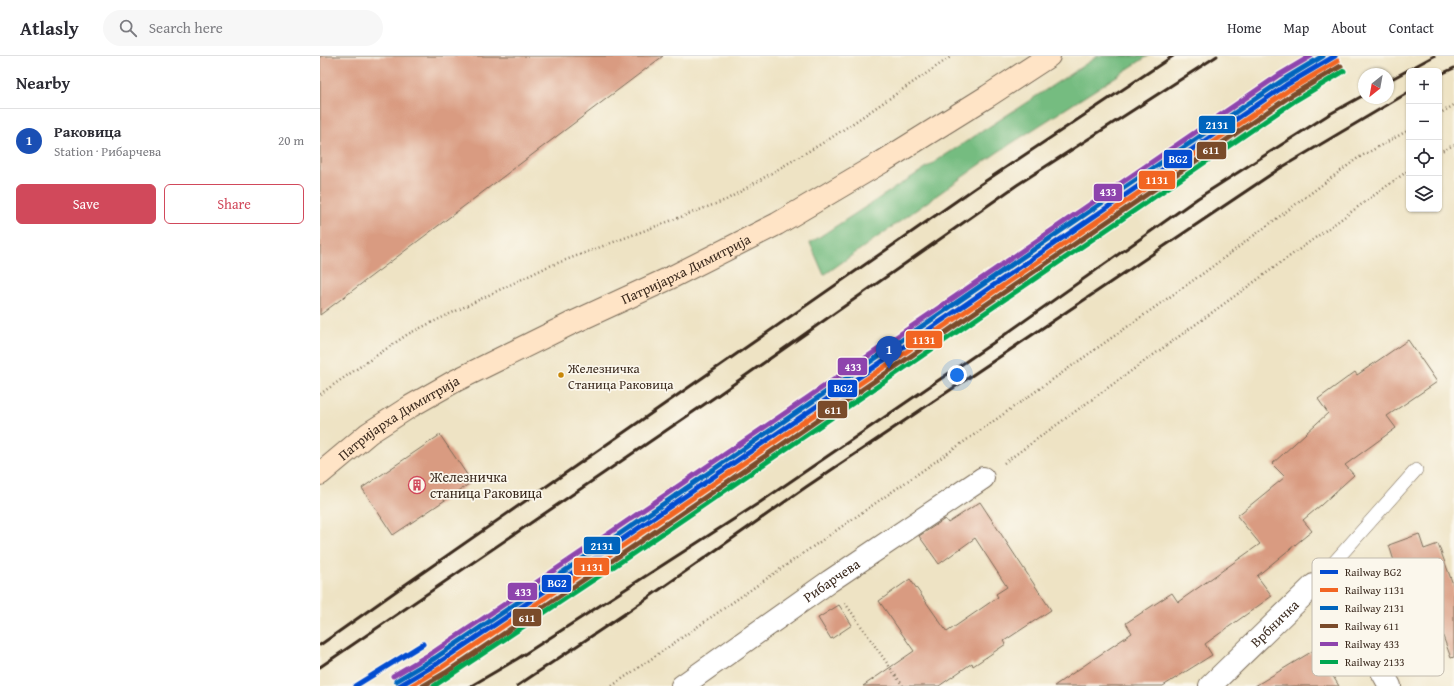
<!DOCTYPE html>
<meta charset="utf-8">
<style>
body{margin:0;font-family:"Gentium Book Plus",serif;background:#f7f7f7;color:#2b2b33}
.controls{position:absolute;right:12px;top:12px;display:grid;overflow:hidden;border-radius:6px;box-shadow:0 1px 3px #0004}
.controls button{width:36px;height:36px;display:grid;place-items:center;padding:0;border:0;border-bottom:1px solid #e1e1e2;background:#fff;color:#2b2b33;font:20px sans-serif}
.compass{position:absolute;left:1038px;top:12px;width:36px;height:36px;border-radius:50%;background:#fff;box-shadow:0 1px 3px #0004;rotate:211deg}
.you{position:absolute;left:637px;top:319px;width:14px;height:14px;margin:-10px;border:3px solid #fff;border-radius:50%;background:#1a73e8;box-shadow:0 0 0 6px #1a73e833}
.badge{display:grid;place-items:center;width:26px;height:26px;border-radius:50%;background:#d1495b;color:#fff;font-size:13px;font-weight:700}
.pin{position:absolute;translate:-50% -33px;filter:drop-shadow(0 1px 2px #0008)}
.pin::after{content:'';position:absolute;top:21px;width:14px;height:12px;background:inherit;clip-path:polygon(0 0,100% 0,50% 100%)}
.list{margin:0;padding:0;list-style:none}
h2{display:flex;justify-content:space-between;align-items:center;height:52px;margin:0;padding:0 16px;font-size:17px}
h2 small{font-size:13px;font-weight:400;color:#7c7c81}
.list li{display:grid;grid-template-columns:26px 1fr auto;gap:12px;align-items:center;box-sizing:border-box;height:64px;padding:0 16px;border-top:1px solid #e1e1e2}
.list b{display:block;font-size:15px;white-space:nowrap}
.list p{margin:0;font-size:13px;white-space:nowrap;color:#7c7c81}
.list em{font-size:13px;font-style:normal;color:#7c7c81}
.actions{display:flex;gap:8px;padding:12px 16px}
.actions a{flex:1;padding:9px 0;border:1px solid #d1495b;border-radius:6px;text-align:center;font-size:14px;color:#d1495b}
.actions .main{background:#d1495b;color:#fff}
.icon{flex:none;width:22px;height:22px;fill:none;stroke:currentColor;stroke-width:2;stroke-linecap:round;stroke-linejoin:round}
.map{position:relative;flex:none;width:1134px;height:630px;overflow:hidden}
header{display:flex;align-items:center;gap:24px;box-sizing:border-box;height:56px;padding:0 20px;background:#fff;border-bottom:1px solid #e1e1e2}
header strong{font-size:19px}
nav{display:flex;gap:22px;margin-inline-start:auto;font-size:14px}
.search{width:280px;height:36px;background:#f7f7f7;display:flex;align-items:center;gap:10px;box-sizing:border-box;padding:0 14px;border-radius:22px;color:#7c7c81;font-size:15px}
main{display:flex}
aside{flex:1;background:#fff}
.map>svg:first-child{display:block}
.forest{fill:#75bc80;stroke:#58734f}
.building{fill:#d99b81}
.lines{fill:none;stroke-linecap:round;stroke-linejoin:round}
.service-casing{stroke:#7a6b58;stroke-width:14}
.minor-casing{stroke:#7a6b58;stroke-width:24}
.tertiary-casing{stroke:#7a6b58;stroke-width:24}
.secondary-casing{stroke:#7a6b58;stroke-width:24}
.path{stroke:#7a6b58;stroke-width:2.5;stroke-dasharray:1 3;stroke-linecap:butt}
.service{stroke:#fff;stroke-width:13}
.minor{stroke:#fff;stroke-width:22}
.tertiary{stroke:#fff;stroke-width:22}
.secondary{stroke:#ffe4c6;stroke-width:22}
.rail{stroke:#3b2a1e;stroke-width:3}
.rail-1-casing{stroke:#fbf7ec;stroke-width:8}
.rail-2-casing{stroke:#fbf7ec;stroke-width:8}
.rail-3-casing{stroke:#fbf7ec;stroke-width:8}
.rail-4-casing{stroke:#fbf7ec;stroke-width:8}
.rail-5-casing{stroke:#fbf7ec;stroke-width:8}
.rail-6-casing{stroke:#fbf7ec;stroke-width:8}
.rail-1{stroke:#044cd0;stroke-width:5}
.rail-2{stroke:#f26522;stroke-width:5}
.rail-3{stroke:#0065bd;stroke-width:5}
.rail-4{stroke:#7a4b2a;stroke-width:5}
.rail-5{stroke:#8e44ad;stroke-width:5}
.rail-6{stroke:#00a651;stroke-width:5}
.bus-dot{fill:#c88708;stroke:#fbf7ec;stroke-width:1.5}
.labels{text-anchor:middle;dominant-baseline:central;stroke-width:3.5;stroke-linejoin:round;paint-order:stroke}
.bus-label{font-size:13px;fill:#3b2a1e;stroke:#fbf7ec;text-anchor:start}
.street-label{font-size:14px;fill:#3b2a1e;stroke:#fbf7ec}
.poi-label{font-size:14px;fill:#3b2a1e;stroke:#fbf7ec;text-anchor:start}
.key{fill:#fbf7ec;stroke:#c1baae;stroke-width:1}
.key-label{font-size:11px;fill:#3b2a1e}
.line-badge{stroke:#fbf7ec;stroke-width:1.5}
.badge-label{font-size:11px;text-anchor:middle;font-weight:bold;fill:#fff}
</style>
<header>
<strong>Atlasly</strong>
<div class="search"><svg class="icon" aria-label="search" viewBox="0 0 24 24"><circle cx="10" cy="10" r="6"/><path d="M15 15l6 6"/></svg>Search here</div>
<nav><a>Home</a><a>Map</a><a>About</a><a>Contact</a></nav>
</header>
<main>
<aside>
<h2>Nearby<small></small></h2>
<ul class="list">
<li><span class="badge" style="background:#1a4fb4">1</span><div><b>Раковица</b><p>Station · Рибарчева</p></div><em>20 m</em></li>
</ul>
<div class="actions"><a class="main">Save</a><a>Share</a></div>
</aside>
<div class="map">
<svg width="1134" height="630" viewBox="0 0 1134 630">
<rect width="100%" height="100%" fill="#fbf7ec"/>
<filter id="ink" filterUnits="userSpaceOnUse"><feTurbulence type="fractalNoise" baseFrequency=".025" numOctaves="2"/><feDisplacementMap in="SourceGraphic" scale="8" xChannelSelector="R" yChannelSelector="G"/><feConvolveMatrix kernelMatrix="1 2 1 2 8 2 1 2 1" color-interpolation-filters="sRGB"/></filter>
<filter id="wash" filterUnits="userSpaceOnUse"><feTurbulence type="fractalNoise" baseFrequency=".012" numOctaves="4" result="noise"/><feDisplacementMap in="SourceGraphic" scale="16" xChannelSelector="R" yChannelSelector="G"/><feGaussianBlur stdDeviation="0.9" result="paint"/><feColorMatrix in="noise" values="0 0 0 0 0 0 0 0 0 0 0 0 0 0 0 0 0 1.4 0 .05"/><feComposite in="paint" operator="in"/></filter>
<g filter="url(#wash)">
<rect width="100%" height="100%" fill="#eee3c4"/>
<path class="forest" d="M 778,0 L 828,0 L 678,96 L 504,219 L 490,187 Z"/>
<g id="blocks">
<path class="building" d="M 0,0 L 343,0 L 0,259 Z
M 1088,284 L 1117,326 L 1067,360 L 1076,372 L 1025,409 L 1034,419 L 1001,449 L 983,464 L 992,475 L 937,520 L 952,540 L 885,588 L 892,599 L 843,630 L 734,630 L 812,577 L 806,567 L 852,537 L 858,546 L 940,488 L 917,460 L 965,421 L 952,408 L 1008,357 L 998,343 L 1035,316 L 1037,319 Z
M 120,379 L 152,426 L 73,479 L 42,432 Z
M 660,446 L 731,554 L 684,585 L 686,588 L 653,610 L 652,607 L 619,630 L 543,630 L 594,595 L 559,545 L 590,523 L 627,576 L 678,541 L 676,538 L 687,531 L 655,482 L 619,508 L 599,480 L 625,463 L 628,467 Z
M 1099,478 L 1104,493 L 1118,488 L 1134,531 L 1134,601 L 1131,602 L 1110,545 L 1079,557 L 1062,510 L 1074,505 L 1069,489 Z
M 519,549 L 532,569 L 511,583 L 498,562 Z
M 996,593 L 1019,630 L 935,630 Z"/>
</g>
</g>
<g filter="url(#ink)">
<use href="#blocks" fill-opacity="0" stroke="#7a6b58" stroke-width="1"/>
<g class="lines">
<g class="service-casing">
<path id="service" d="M 994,529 L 1096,414"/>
</g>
<g class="minor-casing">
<g id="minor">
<path id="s1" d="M 362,630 L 510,525 L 663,422"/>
</g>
</g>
<g class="tertiary-casing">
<g id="tertiary">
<path id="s2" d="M 890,630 L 994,529 C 1005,528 1011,531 1019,538 L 1070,630"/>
</g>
</g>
<g class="secondary-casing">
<g id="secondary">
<path id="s3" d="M 0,418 L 49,377 L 91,350 L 135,325 L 250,268 L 350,222 L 457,168 L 562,106 L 668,40 L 729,0"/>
</g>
</g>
<path class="path" d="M 1119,58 L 1134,49
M 1119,96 L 1134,89
M 0,338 L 88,278 L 227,211 L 406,144 L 511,82 L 632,0
M 684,407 L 1089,114
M 525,547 L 583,630
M 292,630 L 661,374 L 885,216 L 1038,102 L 1089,74"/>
<use href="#service" class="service"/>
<use href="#minor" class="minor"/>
<use href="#tertiary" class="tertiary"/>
<use href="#secondary" class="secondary"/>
<path class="rail" d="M 1119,19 L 1134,12
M 1068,25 L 1114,0
M 0,589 L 79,533 L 655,132 L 853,0
M 0,611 L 398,339 L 697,129 L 897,0
M 151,630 L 197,603 L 439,447 L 673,287 L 878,142 L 1008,59 L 1044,39
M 197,630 L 309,555 L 486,431 L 959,113 L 1089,36"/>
<g class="rail-1-casing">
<path id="rail-1" d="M 35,630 L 103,588
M 79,630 L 118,607 L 301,484 L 966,29 L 1015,0"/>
</g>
<g class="rail-2-casing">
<path id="rail-2" d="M 91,630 L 121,612 L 304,489 L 969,34 L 1018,5"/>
</g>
<g class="rail-3-casing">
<path id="rail-3" d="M 76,625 L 115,602 L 298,479 L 745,172 L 963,24 L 1003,0"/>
</g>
<g class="rail-4-casing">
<path id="rail-4" d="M 103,630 L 125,617 L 308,494 L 972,39 L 1021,10"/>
</g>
<g class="rail-5-casing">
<path id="rail-5" d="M 73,620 L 112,597 L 294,474 L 959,19 L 991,0"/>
</g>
<g class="rail-6-casing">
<path id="rail-6" d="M 114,630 L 311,499 L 976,44 L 1024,15"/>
</g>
<use href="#rail-1" class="rail-1"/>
<use href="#rail-2" class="rail-2"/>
<use href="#rail-3" class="rail-3"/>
<use href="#rail-4" class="rail-4"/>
<use href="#rail-5" class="rail-5"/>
<use href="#rail-6" class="rail-6"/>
</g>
</g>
<defs>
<g id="building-ring" transform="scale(0.9)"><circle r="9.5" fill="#fbf7ec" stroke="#d1495b" stroke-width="1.5"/><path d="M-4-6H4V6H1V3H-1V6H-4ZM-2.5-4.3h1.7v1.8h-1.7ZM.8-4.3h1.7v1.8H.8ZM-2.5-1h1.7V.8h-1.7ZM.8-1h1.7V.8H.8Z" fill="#d1495b"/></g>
</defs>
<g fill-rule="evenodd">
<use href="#building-ring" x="97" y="429"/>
</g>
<circle class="bus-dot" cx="241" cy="319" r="3.5"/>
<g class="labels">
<g class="bus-label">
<text x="248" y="312">Железничка<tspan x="248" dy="16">Станица Раковица</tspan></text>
</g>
<g class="street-label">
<text stroke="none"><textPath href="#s3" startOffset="421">Патријарха Димитрија</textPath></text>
<text stroke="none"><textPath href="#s3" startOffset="97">Патријарха Димитрија</textPath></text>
<text stroke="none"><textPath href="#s1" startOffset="183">Рибарчева</textPath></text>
<text stroke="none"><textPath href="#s2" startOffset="90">Врбничка</textPath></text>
</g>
<g class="poi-label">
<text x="110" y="421">Железничка<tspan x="110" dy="16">станица Раковица</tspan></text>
</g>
</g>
<rect x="992" y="502" width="132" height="118" rx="6" class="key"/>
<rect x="1000" y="514" width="18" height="4" fill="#044cd0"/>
<rect x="1000" y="532" width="18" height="4" fill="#f26522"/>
<rect x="1000" y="550" width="18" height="4" fill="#0065bd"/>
<rect x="1000" y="568" width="18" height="4" fill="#7a4b2a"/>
<rect x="1000" y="586" width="18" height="4" fill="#8e44ad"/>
<rect x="1000" y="604" width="18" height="4" fill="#00a651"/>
<g class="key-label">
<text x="1025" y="520">Railway BG2</text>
<text x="1025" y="538">Railway 1131</text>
<text x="1025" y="556">Railway 2131</text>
<text x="1025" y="574">Railway 611</text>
<text x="1025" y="592">Railway 433</text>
<text x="1025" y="610">Railway 2133</text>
</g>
<g class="line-badge">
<rect x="878" y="59" width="38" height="19" rx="4" fill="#0065bd"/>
<rect x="876" y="85" width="31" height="19" rx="4" fill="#7a4b2a"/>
<rect x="843" y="93" width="30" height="20" rx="4" fill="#044cd0"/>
<rect x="818" y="114" width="38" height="20" rx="4" fill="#f26522"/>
<rect x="773" y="127" width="30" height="19" rx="4" fill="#8e44ad"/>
<rect x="585" y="274" width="38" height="19" rx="4" fill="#f26522"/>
<rect x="517" y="301" width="31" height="19" rx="4" fill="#8e44ad"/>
<rect x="507" y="323" width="31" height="19" rx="4" fill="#044cd0"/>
<rect x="497" y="344" width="31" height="19" rx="4" fill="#7a4b2a"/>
<rect x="263" y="480" width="38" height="19" rx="4" fill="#0065bd"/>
<rect x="253" y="501" width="37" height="19" rx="4" fill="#f26522"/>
<rect x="221" y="518" width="31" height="19" rx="4" fill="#044cd0"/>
<rect x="187" y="526" width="31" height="19" rx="4" fill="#8e44ad"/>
<rect x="192" y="552" width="30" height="19" rx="4" fill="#7a4b2a"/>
</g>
<g class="badge-label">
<text x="897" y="73">2131</text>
<text x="891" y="98">611</text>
<text x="858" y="107">BG2</text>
<text x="837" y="128">1131</text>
<text x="788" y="140">433</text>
<text x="604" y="288">1131</text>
<text x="533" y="315">433</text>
<text x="523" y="336">BG2</text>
<text x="513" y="358">611</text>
<text x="282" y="494">2131</text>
<text x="272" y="515">1131</text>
<text x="237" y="531">BG2</text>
<text x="203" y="540">433</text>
<text x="207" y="566">611</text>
</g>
</svg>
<div class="controls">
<button>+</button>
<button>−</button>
<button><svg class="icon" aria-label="locate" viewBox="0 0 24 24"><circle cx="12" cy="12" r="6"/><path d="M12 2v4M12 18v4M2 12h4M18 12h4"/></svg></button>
<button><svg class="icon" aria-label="layers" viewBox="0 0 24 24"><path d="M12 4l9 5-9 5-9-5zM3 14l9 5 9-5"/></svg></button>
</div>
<svg class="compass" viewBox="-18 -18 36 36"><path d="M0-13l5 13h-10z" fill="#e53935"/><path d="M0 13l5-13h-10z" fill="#7c7c81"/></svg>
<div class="you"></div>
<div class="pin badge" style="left:569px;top:313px;background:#1a4fb4">1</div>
</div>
</main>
